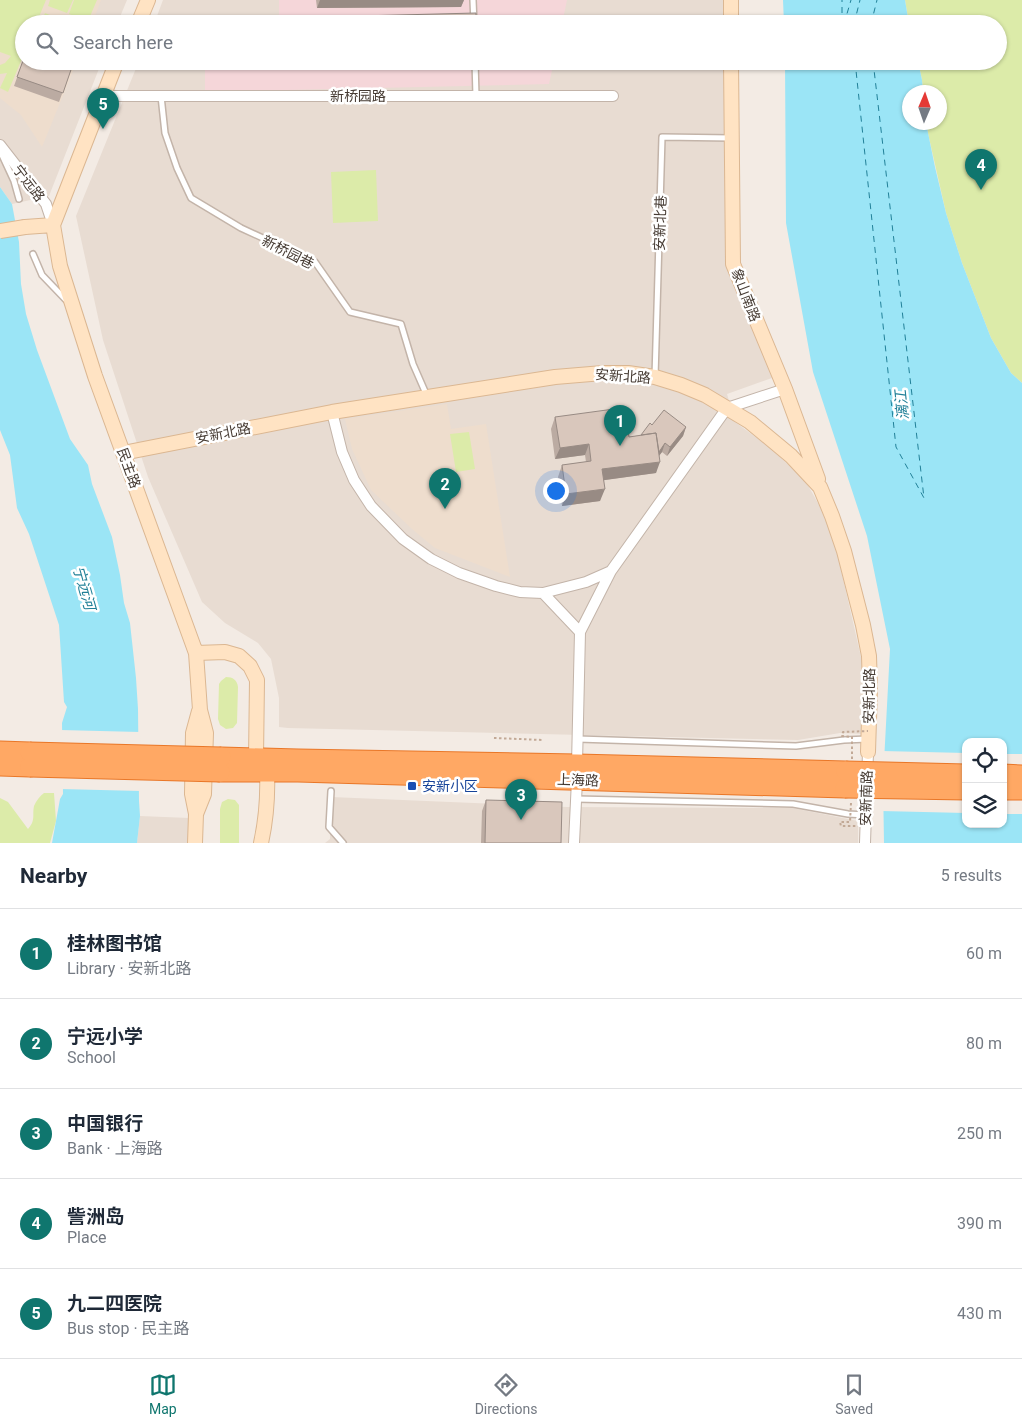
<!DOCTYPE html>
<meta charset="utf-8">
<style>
body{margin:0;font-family:Roboto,"Noto Sans SC",sans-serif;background:#f6f6f7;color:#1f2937}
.controls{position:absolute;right:15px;bottom:15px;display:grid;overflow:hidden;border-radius:10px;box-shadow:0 1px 4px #0004}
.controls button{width:45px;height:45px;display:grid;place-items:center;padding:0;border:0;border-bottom:1px solid #e0e1e3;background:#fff;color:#1f2937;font:25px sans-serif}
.compass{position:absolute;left:902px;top:85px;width:45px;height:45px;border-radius:50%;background:#fff;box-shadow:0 1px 4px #0004;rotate:2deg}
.you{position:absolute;left:555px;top:490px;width:18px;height:18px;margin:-12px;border:4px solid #fff;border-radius:50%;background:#1a73e8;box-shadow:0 0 0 8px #1a73e833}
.badge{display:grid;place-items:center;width:32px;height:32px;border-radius:50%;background:#0f766e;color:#fff;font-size:16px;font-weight:700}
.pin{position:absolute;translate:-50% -41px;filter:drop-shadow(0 1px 2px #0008)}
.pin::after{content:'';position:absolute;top:26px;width:18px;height:15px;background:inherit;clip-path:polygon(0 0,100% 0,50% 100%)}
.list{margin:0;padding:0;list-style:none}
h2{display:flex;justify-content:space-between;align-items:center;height:65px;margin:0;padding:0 20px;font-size:21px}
h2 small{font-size:16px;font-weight:400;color:#747a83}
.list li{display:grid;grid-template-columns:32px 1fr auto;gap:15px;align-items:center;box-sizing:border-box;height:90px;padding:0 20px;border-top:1px solid #e0e1e3}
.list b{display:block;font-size:19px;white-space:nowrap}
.list p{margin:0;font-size:16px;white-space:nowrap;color:#747a83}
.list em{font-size:16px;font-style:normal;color:#747a83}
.icon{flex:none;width:28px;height:28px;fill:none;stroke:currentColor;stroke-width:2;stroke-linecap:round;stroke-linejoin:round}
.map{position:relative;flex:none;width:1022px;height:843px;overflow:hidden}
.search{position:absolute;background:#fff;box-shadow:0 1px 4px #0004;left:15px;right:15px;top:15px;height:55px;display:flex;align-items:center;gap:12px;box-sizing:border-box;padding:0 18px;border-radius:28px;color:#747a83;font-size:19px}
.sheet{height:515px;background:#fff}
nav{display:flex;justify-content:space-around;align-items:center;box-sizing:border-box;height:70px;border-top:1px solid #e0e1e3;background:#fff;font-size:14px;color:#747a83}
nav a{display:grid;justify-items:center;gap:2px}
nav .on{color:#0f766e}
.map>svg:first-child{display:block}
.residential{fill:#e8dcd2}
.education{fill:#eeddcd}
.medical{fill:#f5d6d9}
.green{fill:#dceba9}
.water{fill:#9be5f6;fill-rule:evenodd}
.pier{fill:#f3ebe4}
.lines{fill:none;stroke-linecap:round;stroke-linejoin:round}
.ferry{stroke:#218098;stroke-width:1;stroke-dasharray:6 5;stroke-linecap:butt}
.lane-casing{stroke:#c3b4a9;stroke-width:8}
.street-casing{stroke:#c3b4a9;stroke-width:12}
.secondary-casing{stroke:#dbb792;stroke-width:16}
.highway-casing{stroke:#e97728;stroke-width:21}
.path{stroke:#c2a996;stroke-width:2;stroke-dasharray:2.5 2.5;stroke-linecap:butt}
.lane{stroke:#fff;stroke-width:5}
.street{stroke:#fff;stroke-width:10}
.secondary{stroke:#ffe3c3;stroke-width:14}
.highway{stroke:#ffa864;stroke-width:19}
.secondary-bridge-casing{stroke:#dbb792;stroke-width:16;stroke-linecap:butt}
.highway-bridge-casing{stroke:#e97728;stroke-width:21;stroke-linecap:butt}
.path-bridge{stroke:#c2a996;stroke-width:2;stroke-dasharray:2.5 2.5;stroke-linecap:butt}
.secondary-bridge{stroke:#ffe3c3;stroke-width:14}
.highway-bridge{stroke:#ffa864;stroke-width:19}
.wall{fill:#bbaba2}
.shaded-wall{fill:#988b84}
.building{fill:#d9c7bc;stroke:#988b84}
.transit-dot{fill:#1a4fb4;stroke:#fff;stroke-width:2}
.labels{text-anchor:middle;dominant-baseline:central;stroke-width:5;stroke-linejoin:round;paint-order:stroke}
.street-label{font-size:14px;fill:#463b33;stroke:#fff}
.transit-label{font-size:14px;fill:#164399;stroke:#fff;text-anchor:start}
.water-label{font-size:15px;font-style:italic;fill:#218098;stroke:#fff}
</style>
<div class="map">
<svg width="1022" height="843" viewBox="0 0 1022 843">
<rect width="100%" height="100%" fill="#f3ebe4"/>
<path class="residential" d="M 0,0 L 127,0 L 117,24 L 24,24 L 24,61 L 102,61 L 49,196 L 12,204 L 0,187 Z
M 163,0 L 725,0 L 725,24 L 154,24 Z
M 139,61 L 726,61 L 729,267 L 772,378 L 727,394 L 735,422 L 769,447 L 805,480 L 819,505 L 834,539 L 863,666 L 863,734 L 840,733 L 798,740 L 288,728 L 279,727 L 279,698 L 271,659 L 258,643 L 225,623 L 202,602 L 148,477 L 103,340 L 76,216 Z
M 331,797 L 567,807 L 792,808 L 858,821 L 858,843 L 325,843 L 330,839 Z
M 140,816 L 189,818 L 188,843 L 137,843 Z"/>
<path class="education" d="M 0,0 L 101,0 L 92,24 L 24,24 L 24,61 L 77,61 L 42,147 L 21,115 L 0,98 Z
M 447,404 L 451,429 L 486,424 L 510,577 L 435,548 L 412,529 L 371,490 L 352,449 L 345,419 Z"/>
<path class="medical" d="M 279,0 L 567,0 L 562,24 L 206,24 L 206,21 L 279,18 Z
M 205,61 L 554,61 L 549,84 L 205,92 Z"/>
<path class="green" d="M 0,0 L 46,0 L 36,24 L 24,24 L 24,54 L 8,92 L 0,88 L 7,73 L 0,74 L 0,65 L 5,63 L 11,56 L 0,52 Z
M 50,0 L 73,0 L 67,13 L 48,6 Z
M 74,0 L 97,0 L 88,21 L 69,14 Z
M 905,0 L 1022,0 L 1022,383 L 1011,373 L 991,338 L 962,263 L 946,213 L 927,129 L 926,123 L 940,122 L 940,92 L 923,92 L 922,80 L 918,61 L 998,61 L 998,24 L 909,24 Z
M 45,13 L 64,21 L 63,24 L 41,24 Z
M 376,170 L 378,221 L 333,223 L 331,172 Z
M 469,432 L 475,469 L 456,472 L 450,434 Z
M 226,677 C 233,677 237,680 238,687 L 237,723 L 233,728 L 226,729 L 220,725 L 218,719 L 219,684 L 221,681 Z
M 44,793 L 54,793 L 56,821 L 50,843 L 0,843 L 0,798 L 8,802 L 28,829 C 36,820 32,815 34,806 C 36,801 40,796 44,793 Z
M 228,799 L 235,800 L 239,805 L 239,843 L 220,843 L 220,809 L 222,802 Z"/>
<path class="water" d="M 783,0 L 905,0 L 909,24 L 784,24 Z
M 785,61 L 918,61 L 922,80 L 923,92 L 910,92 L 910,122 L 926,123 L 935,167 L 946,213 L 962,263 L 991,338 L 1011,373 L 1022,383 L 1022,843 L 884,843 L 883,781 L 890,649 L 867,536 L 813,372 L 786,223 ZM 966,742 L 1003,742 L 1003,824 L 966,824 Z
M 0,187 L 12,204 L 19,242 L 21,284 L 26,314 L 37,350 L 70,439 L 88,465 L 92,484 L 112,537 L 120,575 L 124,603 L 130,623 L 136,678 L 138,709 L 139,801 L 140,816 L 137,843 L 52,843 L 60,799 L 63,794 L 62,723 L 67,707 L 64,702 L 59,625 L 29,534 L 17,508 L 10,455 L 0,430 Z"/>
<path class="pier" d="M 60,730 L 140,732 L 141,791 L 60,789 Z
M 882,751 L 966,753 L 966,813 L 881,811 Z
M 1003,754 L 1022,754 L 1022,814 L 1003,814 Z"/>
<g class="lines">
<path class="ferry" d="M 842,24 L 842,0
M 844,24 L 851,0
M 854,24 L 860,0
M 871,24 L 877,0
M 855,61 L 896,447 L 924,498 L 873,61"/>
<g class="lane-casing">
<path id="lane" d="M 473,0 L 474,24
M 475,61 L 476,96
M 161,96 L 165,133 L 177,168 L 191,198 L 241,228 L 315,262 L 350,312 L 401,324 L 413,364 L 427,396
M 1,153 L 14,181 L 19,199
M 33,254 L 42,275 L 66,300
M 655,377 L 662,137 L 731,138
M 578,739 L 796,746 L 844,740 L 868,739
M 331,791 L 329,827 L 343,843
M 576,799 L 793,804 L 848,814 L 866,815"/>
</g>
<g class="street-casing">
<path id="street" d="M 103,96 L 613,96
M 0,145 L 46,204 L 53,225
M 332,412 L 342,452 L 354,480 L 371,506 L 403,539 L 431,559 L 459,573 L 496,586 L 520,592 L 543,593 L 580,632
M 543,593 L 586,582 L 611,571
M 577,764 L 580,632 L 611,571 L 727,408 L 785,389
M 574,843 L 577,780
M 865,843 L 868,752"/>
</g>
<g class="secondary-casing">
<path id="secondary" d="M 731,0 L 731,24
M 138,24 L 148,0
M 117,61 L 53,225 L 60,266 L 95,376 L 196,653 L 200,710 L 206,733 L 204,794 L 196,814
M 731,61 L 733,264 L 785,389 L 818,479
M 25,227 L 53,225
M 123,453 L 332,412 L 555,377 L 603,373 L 628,373 L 655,377 L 681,385 L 705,395 L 750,422 L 791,456 L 820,487 L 832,516 L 844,551 L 863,625 L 869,656 L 870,687 L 868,752
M 196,653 L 225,652 L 239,656 L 250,666 L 257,680 L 256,758
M 195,843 L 196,814 L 192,794 L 193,733 L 199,711
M 261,843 C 266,820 268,796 267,772"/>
</g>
<g class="highway-casing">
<path id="highway" d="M 0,751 L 30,752
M 221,757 L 298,759 L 577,764 L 846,771
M 0,766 L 30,767
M 220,772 L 298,772 L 845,788
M 1003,774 L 1022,775
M 1003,790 L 1022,790"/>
</g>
<path class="path" d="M 494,738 L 543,740"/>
<use href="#lane" class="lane"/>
<use href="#street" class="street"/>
<use href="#secondary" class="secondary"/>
<use href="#highway" class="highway"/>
<g class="secondary-bridge-casing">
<path id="secondary-bridge" d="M 0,231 L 25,227"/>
</g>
<g class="highway-bridge-casing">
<path id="highway-bridge" d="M 30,752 L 221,757
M 30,767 L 220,772
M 846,771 L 966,774
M 845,788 L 966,790"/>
</g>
<path class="path-bridge" d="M 852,759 L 852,737 L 842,736 L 843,732 L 868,731
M 851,803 L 850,822 L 840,822 L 841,826 L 865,826"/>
<use href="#secondary-bridge" class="secondary-bridge"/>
<use href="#highway-bridge" class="highway-bridge"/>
</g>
<path class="wall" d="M 316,0 L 464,0 L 461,7 L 317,8 Z
M 24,58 L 74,61 L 59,102 L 14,86 Z
M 377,61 L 402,61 L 399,68 L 378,68 Z
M 555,417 L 615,419 L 629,437 L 641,435 L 652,425 L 686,427 L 683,436 L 667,456 L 662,452 L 659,456 L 656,473 L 604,480 L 600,501 L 562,506 L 558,477 L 562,465 L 586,462 L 585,455 L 555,459 L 551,429 Z
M 486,800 L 561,843 L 481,843 L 482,811 Z"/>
<path class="shaded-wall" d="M 320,0 L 464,0 L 461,7 L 317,8 Z
M 380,61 L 402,61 L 399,68 L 378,68 Z
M 686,427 L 683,436 L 667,456 L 670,447 Z
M 665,443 L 662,452 L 654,462 L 657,453 Z
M 589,444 L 585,455 L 555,459 L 560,448 Z
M 660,462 L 656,473 L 598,481 L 602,469 Z
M 605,489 L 600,501 L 562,506 L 566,494 Z"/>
<path class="building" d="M 476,13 L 476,24 L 320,24 L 320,17 Z
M 24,58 L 24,61 L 74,61 L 63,93 L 17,77 Z
M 614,409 L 615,419 L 626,417 L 629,437 L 656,433 L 660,462 L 602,469 L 605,489 L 566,494 L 562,465 L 591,461 L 589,444 L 560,448 L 555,417 Z
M 664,410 L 686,427 L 670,447 L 665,443 L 659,452 L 656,433 L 641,435 L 650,423 L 652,425 Z
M 486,800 L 562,802 L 561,843 L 485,843 Z"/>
<rect class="transit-dot" x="407" y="781" width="10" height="10" rx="2.5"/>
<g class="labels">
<g class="street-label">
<text x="358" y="96">新桥园路</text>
<text transform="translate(29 183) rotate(53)">宁远路</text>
<text transform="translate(660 223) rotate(-88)">安新北巷</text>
<text transform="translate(288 252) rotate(27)">新桥园巷</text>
<text transform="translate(746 295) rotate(69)">象山南路</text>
<text transform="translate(623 376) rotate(4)">安新北路</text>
<text transform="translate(223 433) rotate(-11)">安新北路</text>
<text transform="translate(129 468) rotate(70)">民主路</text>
<text transform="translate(869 696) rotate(-89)">安新北路</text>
<text transform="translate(578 780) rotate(2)">上海路</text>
<text transform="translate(866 798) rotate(-88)">安新南路</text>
</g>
<g class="transit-label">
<text x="422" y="786">安新小区</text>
</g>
<g class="water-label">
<text transform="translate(902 405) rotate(-96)">漓江</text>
<text transform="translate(84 588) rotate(74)">宁远河</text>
</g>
</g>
</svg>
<div class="controls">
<button><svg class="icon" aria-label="locate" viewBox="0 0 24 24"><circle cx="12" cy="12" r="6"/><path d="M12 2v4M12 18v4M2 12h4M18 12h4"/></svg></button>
<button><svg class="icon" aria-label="layers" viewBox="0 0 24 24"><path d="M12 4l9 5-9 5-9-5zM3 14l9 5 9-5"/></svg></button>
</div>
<svg class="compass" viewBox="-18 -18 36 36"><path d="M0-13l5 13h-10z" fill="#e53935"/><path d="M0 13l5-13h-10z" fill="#747a83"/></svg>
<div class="you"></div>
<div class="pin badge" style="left:620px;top:446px">1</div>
<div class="pin badge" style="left:445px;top:509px">2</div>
<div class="pin badge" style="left:521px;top:820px">3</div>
<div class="pin badge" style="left:981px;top:190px">4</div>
<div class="pin badge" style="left:103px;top:129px">5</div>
<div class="search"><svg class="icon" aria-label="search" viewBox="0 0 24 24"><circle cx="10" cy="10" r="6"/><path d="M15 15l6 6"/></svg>Search here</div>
</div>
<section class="sheet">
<h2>Nearby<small>5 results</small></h2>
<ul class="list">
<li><span class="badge">1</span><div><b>桂林图书馆</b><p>Library · 安新北路</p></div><em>60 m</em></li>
<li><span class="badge">2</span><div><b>宁远小学</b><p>School</p></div><em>80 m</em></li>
<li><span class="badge">3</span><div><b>中国银行</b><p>Bank · 上海路</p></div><em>250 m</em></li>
<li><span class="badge">4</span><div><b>訾洲岛</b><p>Place</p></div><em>390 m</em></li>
<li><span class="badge">5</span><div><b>九二四医院</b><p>Bus stop · 民主路</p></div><em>430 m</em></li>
</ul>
</section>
<nav>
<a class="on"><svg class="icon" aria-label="map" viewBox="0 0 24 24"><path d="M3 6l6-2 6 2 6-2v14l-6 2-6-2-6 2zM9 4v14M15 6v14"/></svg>Map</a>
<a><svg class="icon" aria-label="directions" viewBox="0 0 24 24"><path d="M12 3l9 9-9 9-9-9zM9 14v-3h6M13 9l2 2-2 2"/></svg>Directions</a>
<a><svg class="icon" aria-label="saved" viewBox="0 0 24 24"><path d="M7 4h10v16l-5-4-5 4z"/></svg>Saved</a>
</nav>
